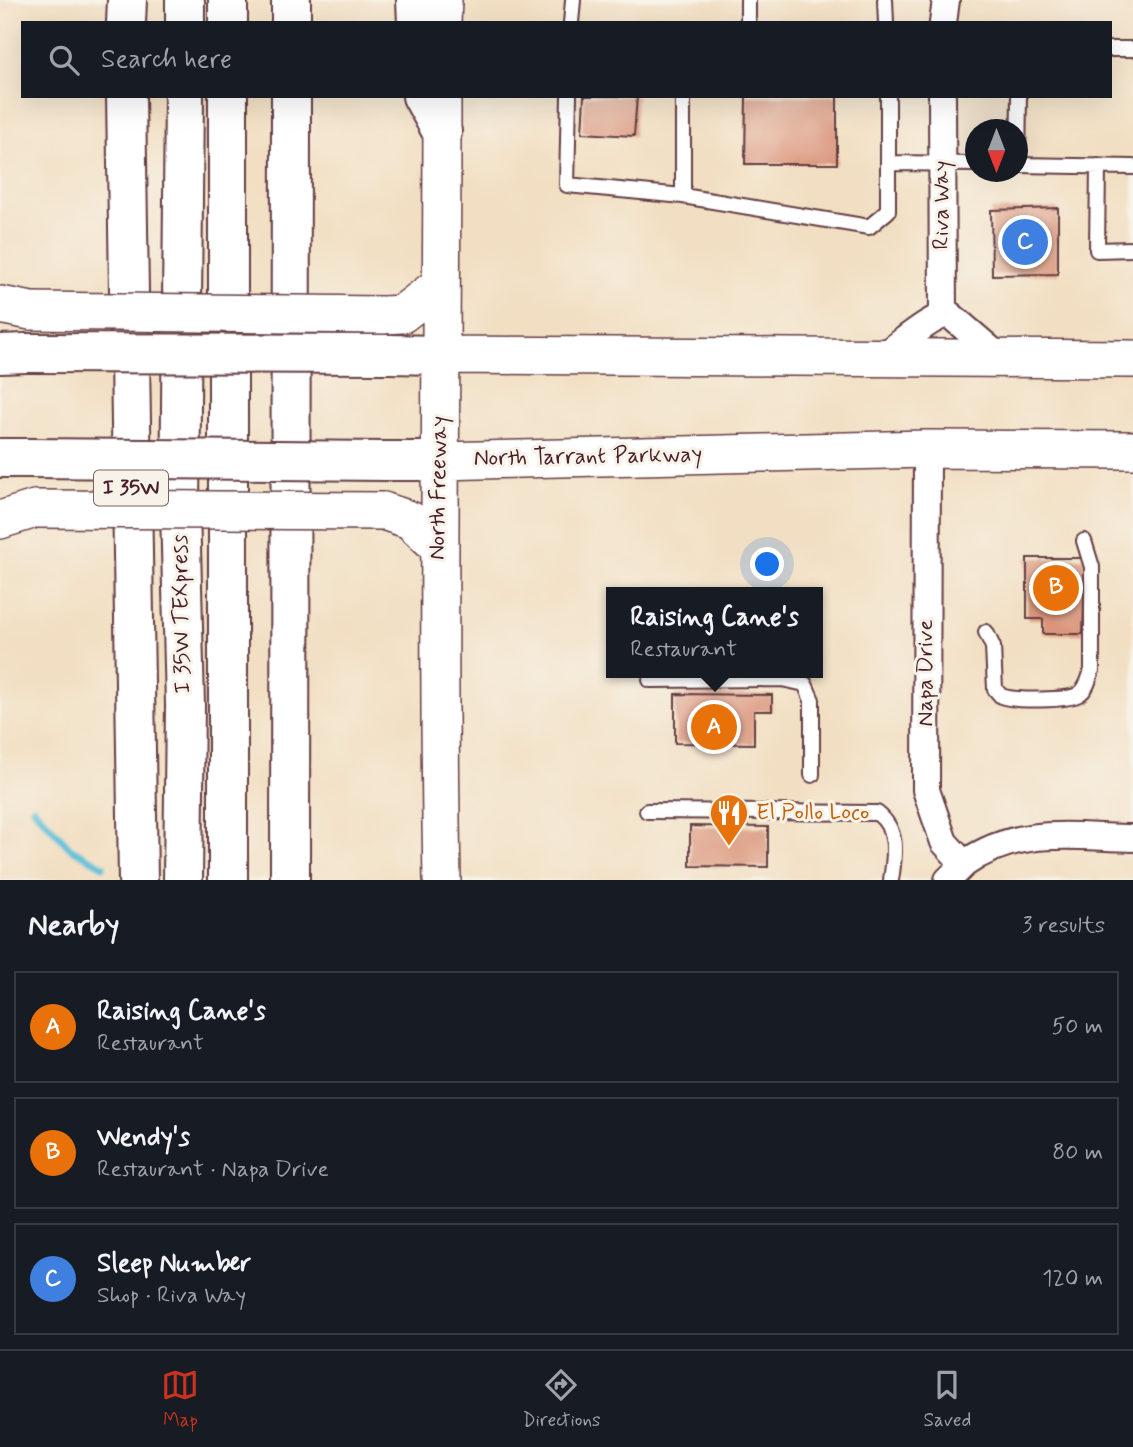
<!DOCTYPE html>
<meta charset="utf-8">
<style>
body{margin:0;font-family:Mynerve,sans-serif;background:#242831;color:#f1f3f6}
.compass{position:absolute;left:965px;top:119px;width:63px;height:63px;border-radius:50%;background:#171b24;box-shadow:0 7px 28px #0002;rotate:180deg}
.you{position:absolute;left:768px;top:565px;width:24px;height:24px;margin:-18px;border:5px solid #fff;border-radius:50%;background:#1a73e8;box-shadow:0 0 0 10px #1a73e833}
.badge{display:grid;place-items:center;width:46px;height:46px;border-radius:50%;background:#c8321e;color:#fff;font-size:23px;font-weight:700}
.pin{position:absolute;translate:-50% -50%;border:4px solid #fff;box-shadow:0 2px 7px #0006}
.popup{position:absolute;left:606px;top:587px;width:217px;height:91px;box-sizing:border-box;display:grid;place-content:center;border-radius:0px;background:#171b24;filter:drop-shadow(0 2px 5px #0005);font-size:23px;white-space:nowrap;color:#9ea1a6}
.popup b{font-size:26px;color:#f1f3f6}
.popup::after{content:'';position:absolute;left:50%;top:100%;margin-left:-14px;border:14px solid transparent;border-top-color:#171b24}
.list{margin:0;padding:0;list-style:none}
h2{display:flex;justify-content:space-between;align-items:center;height:91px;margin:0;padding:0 28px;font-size:30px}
h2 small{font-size:23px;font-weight:400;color:#9ea1a6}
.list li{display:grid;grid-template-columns:46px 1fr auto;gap:21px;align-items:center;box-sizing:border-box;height:112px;margin:0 14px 14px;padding:0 14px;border:2px solid #363941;border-radius:0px}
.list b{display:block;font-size:26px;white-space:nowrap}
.list p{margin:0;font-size:23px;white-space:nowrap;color:#9ea1a6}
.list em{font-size:23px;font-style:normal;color:#9ea1a6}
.icon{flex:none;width:38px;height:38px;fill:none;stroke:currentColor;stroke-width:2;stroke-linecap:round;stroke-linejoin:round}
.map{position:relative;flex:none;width:1133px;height:880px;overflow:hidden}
.search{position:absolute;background:#171b24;box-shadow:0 7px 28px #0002;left:21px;right:21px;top:21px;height:77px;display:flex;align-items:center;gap:18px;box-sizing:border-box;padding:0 24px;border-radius:0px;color:#9ea1a6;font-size:26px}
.sheet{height:469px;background:#171b24}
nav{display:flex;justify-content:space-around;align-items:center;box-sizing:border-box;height:98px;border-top:2px solid #363941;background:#171b24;font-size:19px;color:#9ea1a6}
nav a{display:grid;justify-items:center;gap:4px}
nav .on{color:#c8321e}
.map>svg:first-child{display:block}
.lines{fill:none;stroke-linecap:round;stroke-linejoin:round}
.stream{stroke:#5abfd8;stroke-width:7}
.building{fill:#db957b}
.service-casing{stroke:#633c42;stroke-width:18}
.minor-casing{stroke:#633c42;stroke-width:30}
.secondary-casing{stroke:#633c42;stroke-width:40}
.primary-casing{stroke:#633c42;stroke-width:42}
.motorway-casing{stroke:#633c42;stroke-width:42}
.service{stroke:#fff;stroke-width:14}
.minor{stroke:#fff;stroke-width:26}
.secondary{stroke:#fff;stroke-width:37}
.primary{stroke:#fff;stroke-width:38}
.motorway{stroke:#fff;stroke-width:38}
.secondary-bridge-casing{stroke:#633c42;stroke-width:40;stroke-linecap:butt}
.primary-bridge-casing{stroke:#633c42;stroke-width:42;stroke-linecap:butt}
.secondary-bridge{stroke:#fff;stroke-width:37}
.primary-bridge{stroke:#fff;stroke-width:38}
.labels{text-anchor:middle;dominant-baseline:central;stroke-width:6;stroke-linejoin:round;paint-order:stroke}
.shield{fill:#f7f3e8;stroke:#7e5f64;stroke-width:2}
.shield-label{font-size:21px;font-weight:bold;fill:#4a1f2b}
.street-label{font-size:23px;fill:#4a1f2b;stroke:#f7f3e8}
.food-label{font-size:23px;fill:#c56008;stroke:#f7f3e8;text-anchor:start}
</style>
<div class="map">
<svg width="1133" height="880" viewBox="0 0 1133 880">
<rect width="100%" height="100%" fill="#f7f3e8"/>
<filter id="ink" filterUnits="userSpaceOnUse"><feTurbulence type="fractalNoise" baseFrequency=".0143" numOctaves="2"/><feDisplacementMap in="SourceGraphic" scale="14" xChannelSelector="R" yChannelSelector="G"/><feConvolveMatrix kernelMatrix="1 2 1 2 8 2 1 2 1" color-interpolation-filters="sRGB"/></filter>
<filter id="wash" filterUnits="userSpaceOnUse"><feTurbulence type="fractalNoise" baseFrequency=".00686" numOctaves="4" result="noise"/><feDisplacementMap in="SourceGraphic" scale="28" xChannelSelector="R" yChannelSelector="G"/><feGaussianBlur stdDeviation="1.57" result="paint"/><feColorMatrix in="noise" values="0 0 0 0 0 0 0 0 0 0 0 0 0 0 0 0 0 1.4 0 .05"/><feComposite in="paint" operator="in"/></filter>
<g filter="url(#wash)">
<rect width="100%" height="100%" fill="#f2dfc3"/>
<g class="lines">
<path class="stream" d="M 33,808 L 70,848 L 103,866"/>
</g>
<g id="blocks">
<path class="building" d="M 584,96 L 637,96 L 634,136 L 582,133 Z
M 746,96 L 837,96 L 837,164 L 745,164 Z
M 1058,208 L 1058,274 L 992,275 L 991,210 Z
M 1027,558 L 1085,558 L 1083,634 L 1043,634 L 1043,619 L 1027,619 Z
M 675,694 L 772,695 L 772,711 L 754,711 L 754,744 L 675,743 Z
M 690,826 L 768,827 L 768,867 L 690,866 Z"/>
</g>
</g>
<g filter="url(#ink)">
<use href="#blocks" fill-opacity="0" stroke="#633c42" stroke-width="2"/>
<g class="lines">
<g class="service-casing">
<path id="service" d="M 748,0 L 748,23
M 885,0 L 886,23
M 571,23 L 573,0
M 1110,49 L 1133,49
M 569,96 L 567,185 L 683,196 L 869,227 L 888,211 L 888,96
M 683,96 L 683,196
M 890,163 L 976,164
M 1018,165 L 1133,167
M 1018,165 L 1019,96
M 1098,166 L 1097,250 L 1133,249
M 986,632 L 993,647 L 995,689 L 1001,696 C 1013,701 1069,701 1079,694 C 1087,689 1089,679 1092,670 L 1092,567 L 1084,541
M 650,680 L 782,679 L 805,684 L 812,700 L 812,775
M 647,811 L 877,813 C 899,830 895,854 891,880"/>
</g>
<g class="minor-casing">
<path id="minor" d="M 943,23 L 946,0
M 942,96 L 943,314
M 883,356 C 898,346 935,313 950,315 L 999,357
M 927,449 L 926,790 L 944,842 L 964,864 L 948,880
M 964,864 C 1017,826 1071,837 1133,838"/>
</g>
<g class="secondary-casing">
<path id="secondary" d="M 442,23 L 443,0
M 0,305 L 31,311
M 384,315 L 402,314 L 441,284
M 439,355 L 1133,359
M 441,461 L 927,449 L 1133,450
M 383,511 L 410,520 L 437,545
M 0,520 L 35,509
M 442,880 C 437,620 442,361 442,101"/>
</g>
<g class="primary-casing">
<path id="primary" d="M 0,354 L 26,353
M 389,354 L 439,355
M 0,458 L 29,458
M 385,461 L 441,461"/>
</g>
<g class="motorway-casing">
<path id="motorway" d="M 228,0 L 228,23
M 416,0 L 417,23
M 126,23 L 127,0
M 185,23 L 185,0
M 291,23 L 291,0
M 126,96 L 138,880
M 228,96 L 228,880
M 422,96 L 442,132
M 183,880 L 185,705 L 180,508 L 184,96
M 290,880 L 291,96"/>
</g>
<use href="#service" class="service"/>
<use href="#minor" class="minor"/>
<use href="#secondary" class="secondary"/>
<use href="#primary" class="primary"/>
<use href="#motorway" class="motorway"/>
<g class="secondary-bridge-casing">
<path id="secondary-bridge" d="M 31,311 L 384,315
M 35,509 L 383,511"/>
</g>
<g class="primary-bridge-casing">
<path id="primary-bridge" d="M 26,353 L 389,354
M 29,458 L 385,461"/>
</g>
<use href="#secondary-bridge" class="secondary-bridge"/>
<use href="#primary-bridge" class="primary-bridge"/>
</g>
</g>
<defs>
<g id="restaurant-pin" transform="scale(2.0125)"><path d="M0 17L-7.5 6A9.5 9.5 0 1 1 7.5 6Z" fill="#e8710a" stroke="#f7f3e8"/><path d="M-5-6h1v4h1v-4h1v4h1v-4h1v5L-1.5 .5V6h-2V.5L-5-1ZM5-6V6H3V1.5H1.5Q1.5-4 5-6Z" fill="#fff"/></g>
</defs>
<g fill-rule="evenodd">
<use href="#restaurant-pin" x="729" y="813"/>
</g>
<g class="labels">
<rect class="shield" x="94" y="470.5" width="74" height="35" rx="5"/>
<g class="shield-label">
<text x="131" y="488">I 35W</text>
</g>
<g class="street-label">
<text transform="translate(942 205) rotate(-90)">Riva Way</text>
<text transform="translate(588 457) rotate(-1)">North Tarrant Parkway</text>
<text transform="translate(439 488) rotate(-89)">North Freeway</text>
<text transform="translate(182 614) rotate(-91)">I 35W TEXpress</text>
<text transform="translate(926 673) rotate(-90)">Napa Drive</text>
</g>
<g class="food-label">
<text x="756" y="813">El Pollo Loco</text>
</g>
</g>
</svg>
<svg class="compass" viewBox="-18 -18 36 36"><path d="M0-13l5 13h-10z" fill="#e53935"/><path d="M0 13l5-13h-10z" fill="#9ea1a6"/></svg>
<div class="you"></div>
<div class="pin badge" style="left:714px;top:727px;background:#e8710a">A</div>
<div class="popup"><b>Raising Cane's</b>Restaurant</div>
<div class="pin badge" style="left:1056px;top:588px;background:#e8710a">B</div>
<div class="pin badge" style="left:1025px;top:242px;background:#3f7fe0">C</div>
<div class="search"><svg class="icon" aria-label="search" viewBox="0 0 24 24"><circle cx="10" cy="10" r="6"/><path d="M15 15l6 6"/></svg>Search here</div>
</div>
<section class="sheet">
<h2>Nearby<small>3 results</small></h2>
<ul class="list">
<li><span class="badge" style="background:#e8710a">A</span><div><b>Raising Cane's</b><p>Restaurant</p></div><em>50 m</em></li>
<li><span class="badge" style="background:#e8710a">B</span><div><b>Wendy's</b><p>Restaurant · Napa Drive</p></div><em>80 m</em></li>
<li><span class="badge" style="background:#3f7fe0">C</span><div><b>Sleep Number</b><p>Shop · Riva Way</p></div><em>120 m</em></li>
</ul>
</section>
<nav>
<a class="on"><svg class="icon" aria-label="map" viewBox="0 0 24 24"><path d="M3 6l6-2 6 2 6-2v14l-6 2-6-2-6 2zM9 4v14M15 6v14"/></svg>Map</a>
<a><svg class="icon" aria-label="directions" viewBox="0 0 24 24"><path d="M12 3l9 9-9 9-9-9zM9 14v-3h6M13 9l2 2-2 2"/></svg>Directions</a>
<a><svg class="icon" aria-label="saved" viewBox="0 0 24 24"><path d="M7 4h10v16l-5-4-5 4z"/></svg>Saved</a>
</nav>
